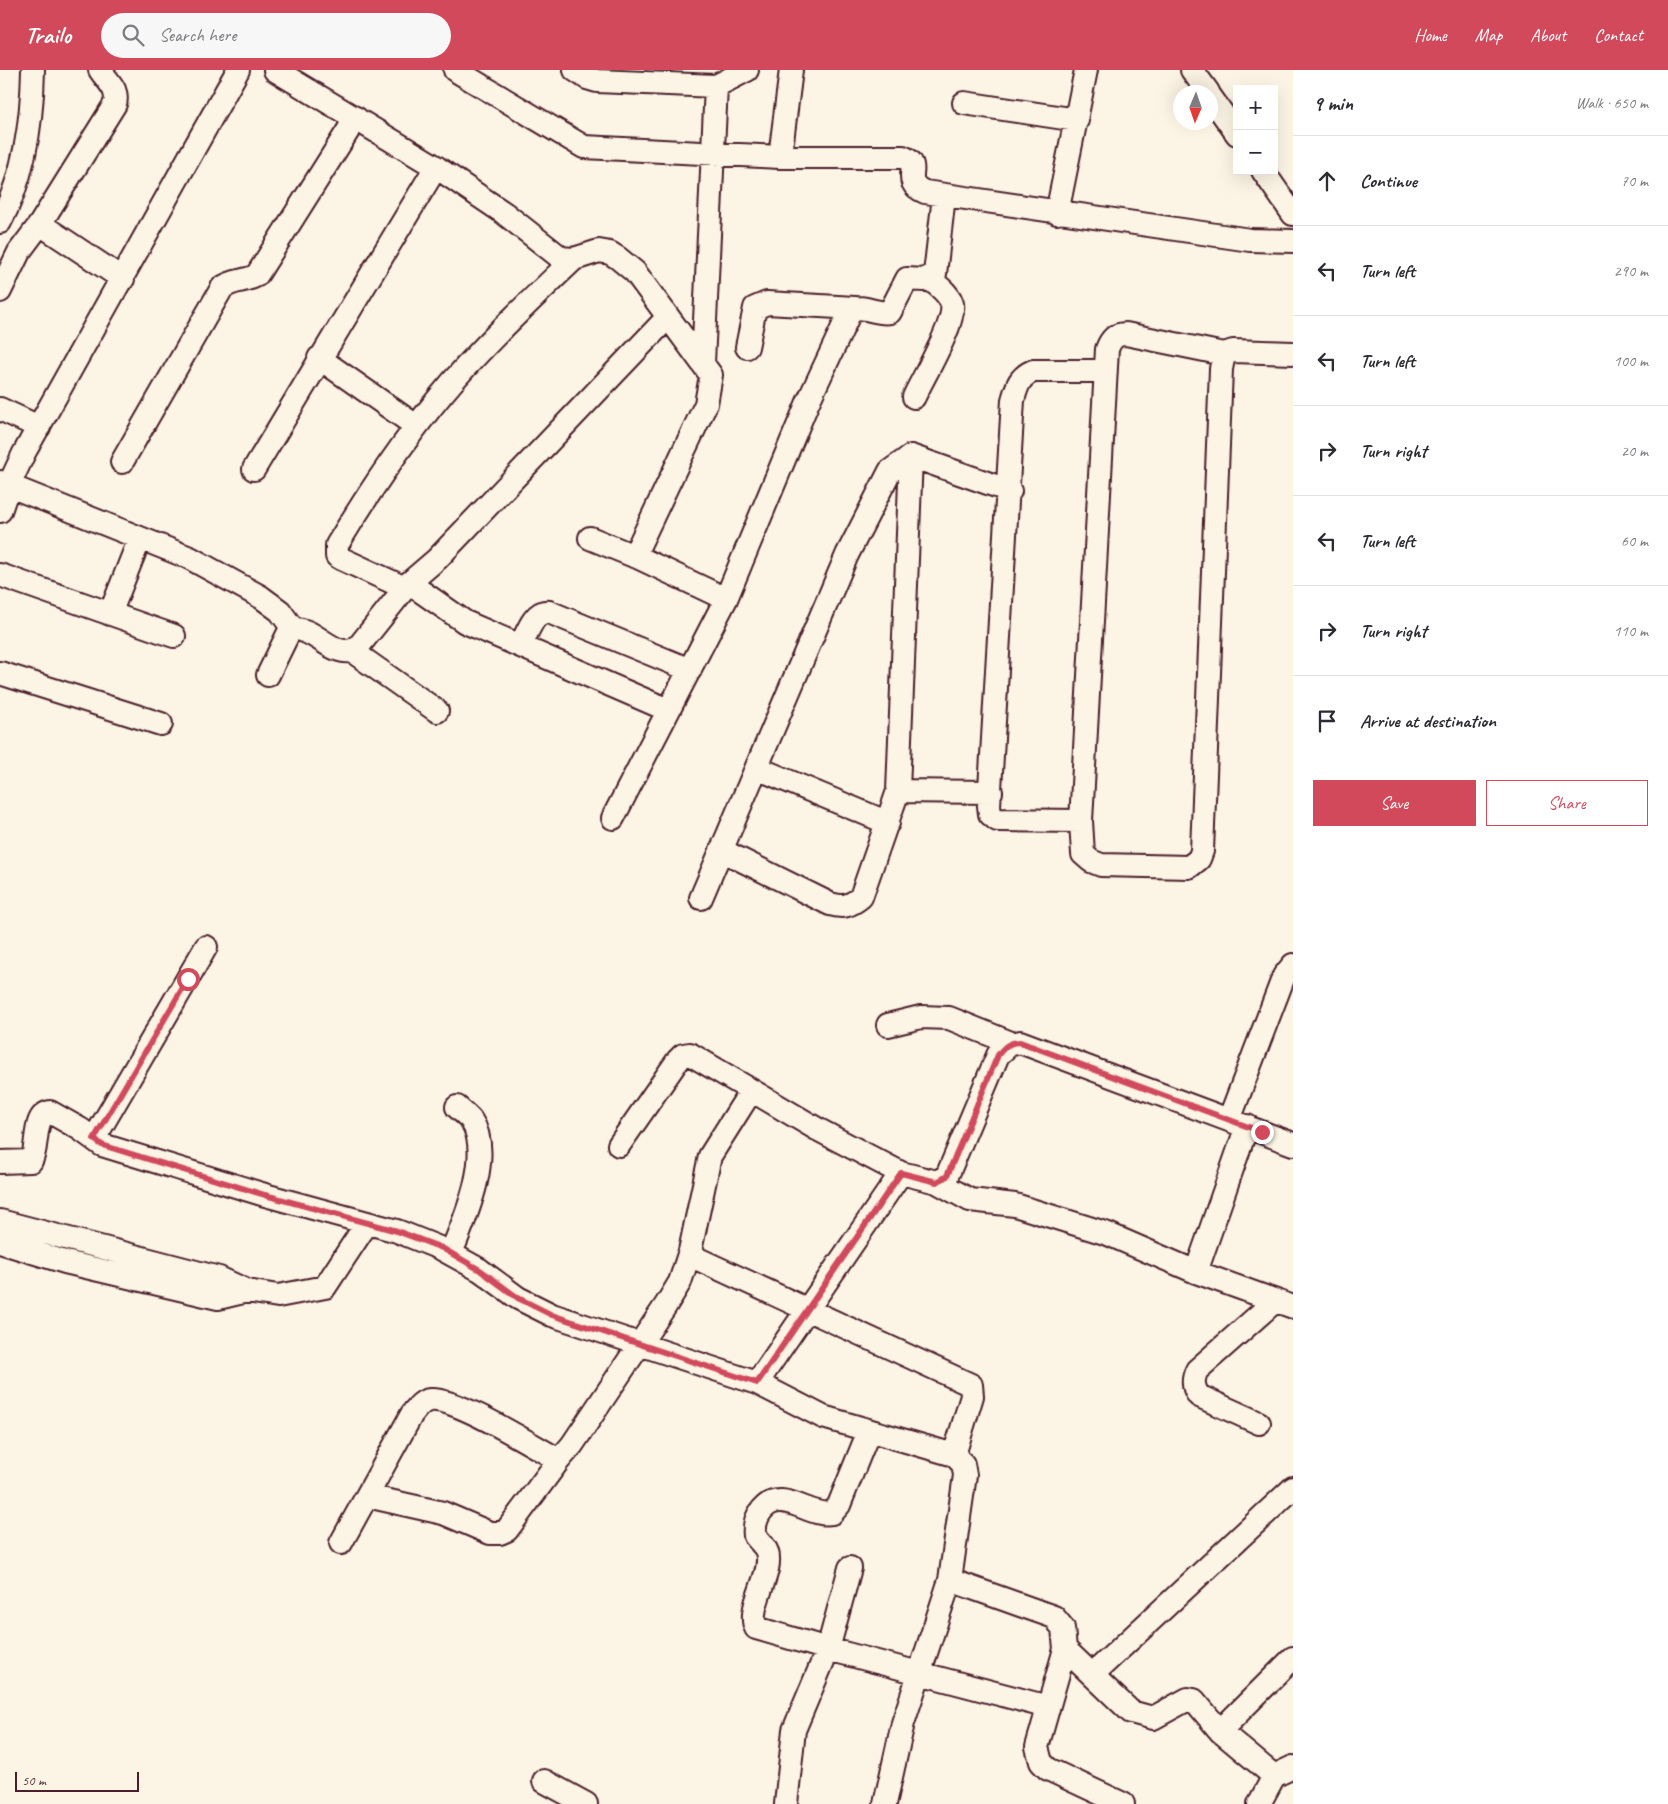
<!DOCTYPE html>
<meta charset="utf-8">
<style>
body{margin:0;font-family:Caveat,sans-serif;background:#f7f7f7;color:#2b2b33}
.controls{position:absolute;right:15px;top:15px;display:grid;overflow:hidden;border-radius:0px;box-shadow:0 5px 20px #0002}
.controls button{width:45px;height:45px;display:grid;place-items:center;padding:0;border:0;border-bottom:1px solid #e1e1e2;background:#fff;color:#2b2b33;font:25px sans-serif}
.compass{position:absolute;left:1173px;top:15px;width:45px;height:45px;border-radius:50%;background:#fff;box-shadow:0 5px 20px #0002;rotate:182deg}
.scale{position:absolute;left:15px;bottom:12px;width:124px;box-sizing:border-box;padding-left:5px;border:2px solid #4a1f2b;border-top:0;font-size:14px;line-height:18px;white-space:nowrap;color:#4a1f2b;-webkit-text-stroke:4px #fcf5e5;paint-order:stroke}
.stop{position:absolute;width:15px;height:15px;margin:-11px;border:4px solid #d1495b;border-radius:50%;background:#fff}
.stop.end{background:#d1495b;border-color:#fff;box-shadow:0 1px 5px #0008}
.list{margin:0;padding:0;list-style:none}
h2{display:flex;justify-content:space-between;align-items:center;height:65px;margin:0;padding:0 20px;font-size:21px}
h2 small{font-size:16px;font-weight:400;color:#7c7c81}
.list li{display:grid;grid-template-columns:32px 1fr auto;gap:15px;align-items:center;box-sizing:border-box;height:90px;padding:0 20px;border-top:1px solid #e1e1e2}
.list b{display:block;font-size:19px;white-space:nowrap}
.list em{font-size:16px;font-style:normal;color:#7c7c81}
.actions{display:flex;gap:10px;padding:15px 20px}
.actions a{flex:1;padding:11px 0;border:1px solid #d1495b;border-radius:0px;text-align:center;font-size:18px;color:#d1495b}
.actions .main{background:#d1495b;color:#fff}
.icon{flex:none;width:28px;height:28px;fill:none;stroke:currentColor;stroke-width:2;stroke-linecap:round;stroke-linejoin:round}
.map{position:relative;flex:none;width:1293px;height:1734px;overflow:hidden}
header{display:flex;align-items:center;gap:30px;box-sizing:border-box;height:70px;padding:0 25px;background:#d1495b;color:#fff}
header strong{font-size:24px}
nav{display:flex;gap:28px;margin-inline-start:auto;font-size:18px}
.search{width:350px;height:45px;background:#f7f7f7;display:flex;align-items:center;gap:12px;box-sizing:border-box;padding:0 18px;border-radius:28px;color:#7c7c81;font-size:19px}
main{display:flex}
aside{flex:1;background:#fff}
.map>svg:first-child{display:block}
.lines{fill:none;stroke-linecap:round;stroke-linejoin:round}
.minor-casing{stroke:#4a1f2b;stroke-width:26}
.minor{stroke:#fcf5e5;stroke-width:22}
.route{stroke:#d1495b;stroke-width:6}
</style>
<header>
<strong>Trailo</strong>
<div class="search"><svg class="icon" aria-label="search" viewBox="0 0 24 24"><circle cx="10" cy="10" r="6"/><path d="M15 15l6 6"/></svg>Search here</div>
<nav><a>Home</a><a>Map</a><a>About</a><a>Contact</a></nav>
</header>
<main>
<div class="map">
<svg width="1293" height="1734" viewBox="0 0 1293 1734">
<rect width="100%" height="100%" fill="#fcf5e5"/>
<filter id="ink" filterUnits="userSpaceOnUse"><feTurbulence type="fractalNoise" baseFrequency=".02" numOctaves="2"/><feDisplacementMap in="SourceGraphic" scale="10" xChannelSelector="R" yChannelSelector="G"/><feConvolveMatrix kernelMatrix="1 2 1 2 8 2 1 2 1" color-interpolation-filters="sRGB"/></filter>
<g filter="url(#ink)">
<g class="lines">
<g class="minor-casing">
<path id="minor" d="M 275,0 L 436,97
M 455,0 L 584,77 L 780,87 L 903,87 C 925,95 898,111 925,122 L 1250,170 L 1293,171
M 575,0 L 587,8 L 597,11 L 716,16 L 703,293
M 1192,0 L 1208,22
M 716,16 L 747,0
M 1210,26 L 1237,64
M 964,33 L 1077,50
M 780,87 L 791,0
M 1263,101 L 1293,144
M 1057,143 L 1086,0
M 0,152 C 25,106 32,52 33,0
M 40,154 L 123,209
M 0,221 L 19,182 L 40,154 L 115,34 C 119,19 108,12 100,0
M 667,248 L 437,489 L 409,513 L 465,552 L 668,640
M 747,277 L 755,238 L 767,233 L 855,238
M 1224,284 L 1126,264 C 1115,264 1111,269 1107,279 L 1081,751 L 1083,784 L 1091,791 L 1101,795 L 1189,797 L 1199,789 L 1202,781 L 1221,299 L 1224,284 L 1233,281 L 1293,283
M 319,288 L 416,356
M 914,327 C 923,307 956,253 952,234 C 949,223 938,216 930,209
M 0,339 L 39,357
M 122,392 L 222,218 C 234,209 246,212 257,205 L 356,48
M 254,399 L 436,97 L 504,143 L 561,188 L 574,189 L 599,181 L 610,183 L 618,188 L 635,202 L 711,305 L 706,334 L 634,486 L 590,468
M 0,412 L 190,488 L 261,527 L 280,541 L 293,559
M 0,441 L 9,415 L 24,383 L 238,0
M 633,485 L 726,529 L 808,332 L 851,240 C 863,234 877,245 890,242 L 907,209 L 924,210 L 935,204 L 944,126
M 0,505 L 174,566
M 405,518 L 342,489 L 337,486 L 337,475 C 372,417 409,362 453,311 C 491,268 532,229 574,189
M 110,544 L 140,468
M 521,575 C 527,563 534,540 549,542 L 690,600
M 352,581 L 437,641
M 0,603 L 161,654
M 268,605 L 289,562 L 293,559 C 316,557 336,593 358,577 L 409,513
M 757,698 L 888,753
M 991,722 L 898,721 L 911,386 L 1010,421
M 613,748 L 726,529
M 1081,751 L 997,750 L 990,744 L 989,736 L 1013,330 C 1017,316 1019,307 1033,301 L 1105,301
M 721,780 L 830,834 C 843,838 850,836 861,827 L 898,721
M 701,828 L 847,485 L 890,401 L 911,386
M 888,955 L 921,947 L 949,948 L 1011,973
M 1229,1050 L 1284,906 L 1293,895
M 94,1069 L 206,877
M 619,1075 L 678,990 L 683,985 L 690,984 L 817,1059 L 901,1103
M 0,1092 L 31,1091 C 39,1078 32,1045 50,1042 L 80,1059 L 102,1075 L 265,1125 L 397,1161 L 442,1179 L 480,1200 L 518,1228 L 552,1245 L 757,1313 L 823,1347 L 954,1385 L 963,1394 L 965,1405 L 950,1510
M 937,1112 L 970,1130 L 1015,1135 L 1108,1164 L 1196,1202 L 1293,1237
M 0,1151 L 219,1208 L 247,1221 L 278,1226 L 325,1217 L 367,1153
M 0,1172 L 65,1192 L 218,1228 L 247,1221
M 690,1181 L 710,1086 L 751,1021
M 451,1183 C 465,1149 494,1084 471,1050 C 467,1045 461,1041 457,1037
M 1196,1202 L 1247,1056
M 757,1313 L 901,1103 L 937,1112 L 947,1106 L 998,985 L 1009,975 L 1020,972 L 1293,1074
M 1259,1353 L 1199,1326 C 1193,1318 1192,1310 1197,1300 L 1275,1231
M 367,1426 L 443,1443 L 490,1463 L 500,1463 L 507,1460 L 559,1390
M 341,1473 L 412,1344 C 417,1338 421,1331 430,1330 C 456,1327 533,1376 559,1390 L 572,1375 L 666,1235 L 680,1212 L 690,1181 L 698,1189 L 971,1315 L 972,1326 L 954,1385
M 850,1498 L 828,1579 L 756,1558 C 746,1537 774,1504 767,1482 C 765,1476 759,1471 755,1466 C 754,1457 756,1447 762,1440 C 782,1416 809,1448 832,1443 L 839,1435 L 869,1361
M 1065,1579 L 1037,1677 L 1041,1692 L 1048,1699 L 1123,1734
M 1093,1604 L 1293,1418
M 1220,1661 L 1293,1588
M 544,1711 L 586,1734
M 786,1734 L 794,1660 L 828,1579 L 1048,1637
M 885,1734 L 903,1653 L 950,1510 L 1054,1547 L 1063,1558 L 1065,1579 L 1131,1642 L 1153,1648 L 1188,1629 L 1194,1630 L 1220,1661 L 1274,1706
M 1259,1734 L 1274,1706 L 1293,1697"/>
</g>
<use href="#minor" class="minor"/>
</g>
</g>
<g class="lines" filter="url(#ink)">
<path class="route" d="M 188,909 L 94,1069 L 102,1075 L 265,1125 L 397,1161 L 442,1178 L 480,1200 L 518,1228 L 552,1245 L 757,1313 L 901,1103 L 937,1112 L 947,1106 L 998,985 C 1004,977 1009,972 1020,972 L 1262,1062"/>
</g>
</svg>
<div class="controls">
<button>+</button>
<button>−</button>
</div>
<svg class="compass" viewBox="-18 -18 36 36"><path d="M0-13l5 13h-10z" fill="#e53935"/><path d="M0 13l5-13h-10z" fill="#7c7c81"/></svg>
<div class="scale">50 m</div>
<div class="stop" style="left:188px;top:909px"></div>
<div class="stop end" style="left:1262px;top:1062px"></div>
</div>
<aside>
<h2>9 min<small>Walk · 650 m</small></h2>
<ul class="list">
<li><svg class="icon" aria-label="ahead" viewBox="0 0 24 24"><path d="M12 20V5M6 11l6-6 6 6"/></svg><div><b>Continue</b></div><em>70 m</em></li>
<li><svg class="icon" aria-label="left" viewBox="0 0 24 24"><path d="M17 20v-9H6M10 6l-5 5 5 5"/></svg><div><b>Turn left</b></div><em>290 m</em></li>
<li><svg class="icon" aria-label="left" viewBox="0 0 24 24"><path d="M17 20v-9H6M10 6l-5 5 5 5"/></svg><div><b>Turn left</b></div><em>100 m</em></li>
<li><svg class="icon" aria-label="right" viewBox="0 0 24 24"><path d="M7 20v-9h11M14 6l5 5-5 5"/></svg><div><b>Turn right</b></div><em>20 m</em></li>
<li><svg class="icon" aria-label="left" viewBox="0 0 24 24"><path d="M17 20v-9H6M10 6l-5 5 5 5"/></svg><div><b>Turn left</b></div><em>60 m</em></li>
<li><svg class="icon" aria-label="right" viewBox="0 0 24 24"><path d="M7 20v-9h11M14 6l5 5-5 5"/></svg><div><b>Turn right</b></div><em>110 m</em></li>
<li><svg class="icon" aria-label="arrive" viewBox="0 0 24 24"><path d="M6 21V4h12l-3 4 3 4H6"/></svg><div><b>Arrive at destination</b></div></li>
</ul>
<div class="actions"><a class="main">Save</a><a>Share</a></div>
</aside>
</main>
